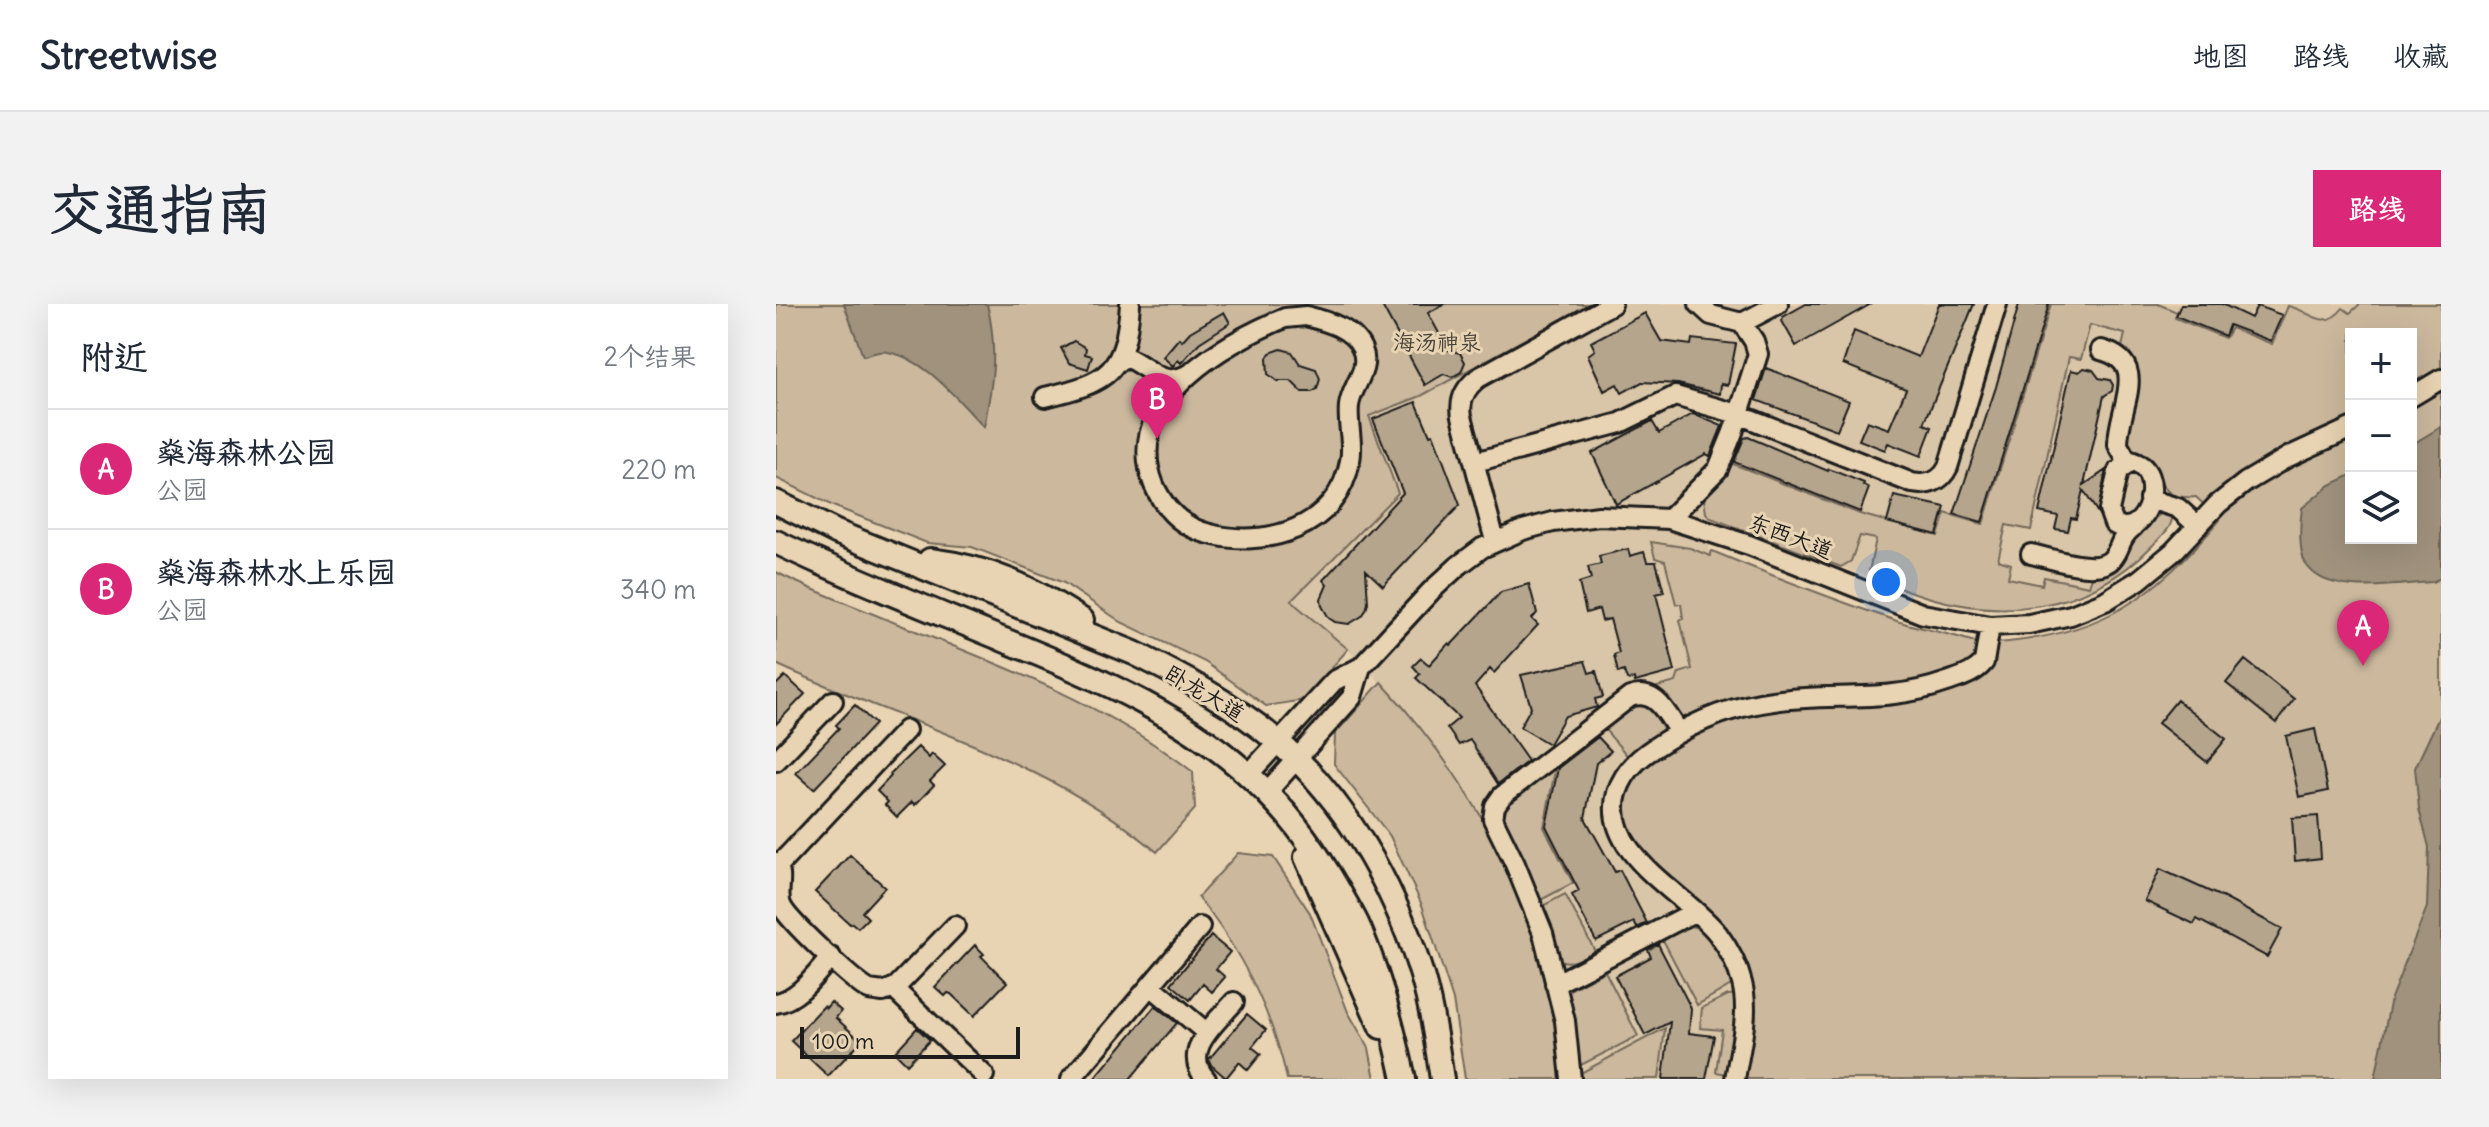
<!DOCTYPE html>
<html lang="zh">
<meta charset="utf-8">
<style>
body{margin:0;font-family:Delius,"LXGW WenKai TC",sans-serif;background:#f2f2f3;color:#1f2937}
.controls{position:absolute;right:24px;top:24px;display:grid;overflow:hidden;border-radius:0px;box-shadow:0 8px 32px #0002}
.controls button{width:72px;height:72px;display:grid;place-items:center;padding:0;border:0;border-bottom:2px solid #e0e1e3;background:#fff;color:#1f2937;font:40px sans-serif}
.scale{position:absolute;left:24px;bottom:20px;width:220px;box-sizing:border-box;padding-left:8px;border:4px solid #1c1c1c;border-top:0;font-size:22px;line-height:28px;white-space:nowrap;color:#1c1c1c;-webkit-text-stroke:6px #e8d3b2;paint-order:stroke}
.you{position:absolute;left:1110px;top:278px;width:28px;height:28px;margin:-20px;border:6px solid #fff;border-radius:50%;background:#1a73e8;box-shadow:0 0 0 12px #1a73e833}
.badge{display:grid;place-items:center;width:52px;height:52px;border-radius:50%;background:#db2777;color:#fff;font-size:26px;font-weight:700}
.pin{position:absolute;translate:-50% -66px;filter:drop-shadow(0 2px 4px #0008)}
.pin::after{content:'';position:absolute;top:42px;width:28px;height:24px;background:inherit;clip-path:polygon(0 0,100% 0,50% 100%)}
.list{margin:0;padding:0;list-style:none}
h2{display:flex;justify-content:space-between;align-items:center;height:104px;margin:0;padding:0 32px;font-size:34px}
h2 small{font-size:26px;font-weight:400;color:#747a83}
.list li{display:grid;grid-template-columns:52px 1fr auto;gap:24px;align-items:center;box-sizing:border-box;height:120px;padding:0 32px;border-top:2px solid #e0e1e3}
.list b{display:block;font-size:30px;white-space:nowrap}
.list p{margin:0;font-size:26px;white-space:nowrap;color:#747a83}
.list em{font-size:26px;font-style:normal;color:#747a83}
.icon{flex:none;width:44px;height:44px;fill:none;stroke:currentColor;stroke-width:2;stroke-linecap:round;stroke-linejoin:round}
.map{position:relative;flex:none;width:1665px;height:775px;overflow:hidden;border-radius:0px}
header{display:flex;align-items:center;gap:48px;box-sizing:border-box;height:112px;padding:0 40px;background:#fff;border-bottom:2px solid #e0e1e3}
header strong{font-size:38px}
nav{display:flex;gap:44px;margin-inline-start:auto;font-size:28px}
.intro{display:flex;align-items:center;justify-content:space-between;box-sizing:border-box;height:192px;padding:0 48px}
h1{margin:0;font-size:56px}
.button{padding:20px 36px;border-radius:0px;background:#db2777;color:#fff;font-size:28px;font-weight:700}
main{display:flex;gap:48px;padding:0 48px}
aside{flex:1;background:#fff;border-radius:0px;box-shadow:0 8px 32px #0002}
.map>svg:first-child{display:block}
.built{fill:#d9c5a7}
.green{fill:#cbb89d;stroke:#746a5c;stroke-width:2;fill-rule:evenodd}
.water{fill:#a0927d;stroke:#6b6356;stroke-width:2}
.building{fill:#b5a58d;stroke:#1c1c1c;stroke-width:2}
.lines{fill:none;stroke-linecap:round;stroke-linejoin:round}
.minor-casing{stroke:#1c1c1c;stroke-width:24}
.major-casing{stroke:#1c1c1c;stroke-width:28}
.minor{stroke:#e8d3b2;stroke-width:18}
.major{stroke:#e8d3b2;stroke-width:22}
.labels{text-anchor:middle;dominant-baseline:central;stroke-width:6;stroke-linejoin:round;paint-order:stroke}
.park-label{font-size:22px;fill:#48433c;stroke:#e8d3b2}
.street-label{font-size:22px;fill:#1c1c1c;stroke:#e8d3b2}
</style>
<header>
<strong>Streetwise</strong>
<nav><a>地图</a><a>路线</a><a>收藏</a></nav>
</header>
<div class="intro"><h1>交通指南</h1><a class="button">路线</a></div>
<main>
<aside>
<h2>附近<small>2个结果</small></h2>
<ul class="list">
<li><span class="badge">A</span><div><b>燊海森林公园</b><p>公园</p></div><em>220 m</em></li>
<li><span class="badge">B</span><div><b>燊海森林水上乐园</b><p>公园</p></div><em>340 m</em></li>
</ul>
</aside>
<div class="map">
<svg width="1665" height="775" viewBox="0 0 1665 775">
<rect width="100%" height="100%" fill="#e8d3b2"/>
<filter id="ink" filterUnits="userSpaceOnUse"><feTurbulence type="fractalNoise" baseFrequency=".0125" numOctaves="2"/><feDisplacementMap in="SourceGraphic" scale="16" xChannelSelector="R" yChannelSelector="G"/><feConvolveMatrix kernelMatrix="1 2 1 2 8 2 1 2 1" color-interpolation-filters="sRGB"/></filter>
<g filter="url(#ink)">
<path class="built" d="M 813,0 L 1584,0 L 1552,29 L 1435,66 L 1409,194 L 1420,193 L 1367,251 L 1342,272 L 1291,297 L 1244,305 L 1192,303 L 1149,293 L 1101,276 L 940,216 L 933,246 L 1072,300 L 1153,328 L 1220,339 L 957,641 L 966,775 L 787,775 L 732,565 L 703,507 L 681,471 L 639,414 L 572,345 L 514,297 L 622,189 L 593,112 L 645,92 Z"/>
<path class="green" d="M 0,0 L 813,0 L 645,92 L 593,112 L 622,189 L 515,297 L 572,345 L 528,396 L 490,402 L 429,358 L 345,318 L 288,279 L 196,243 L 151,239 L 57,202 L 0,174 Z
M 1275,0 L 1382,0 L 1401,8 L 1399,14 L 1449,34 L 1455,24 L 1496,40 L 1512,2 C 1534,6 1547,29 1567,4 L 1574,9 L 1584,0 L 1665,0 L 1665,775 L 966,775 L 973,677 L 856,534 L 848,518 L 846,502 L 857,473 L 887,445 L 963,408 L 1189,378 L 1220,339 C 1326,331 1377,294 1444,216 L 1420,193 C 1385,195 1393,183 1373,164 C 1365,157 1356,151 1347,144 L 1345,47 L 1349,30 L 1314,21 L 1305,55 L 1293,53 L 1255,226 L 1230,221 L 1222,256 L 1235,260 L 1232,274 L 1266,281 L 1268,273 L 1313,282 C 1322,249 1360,226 1388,208 L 1396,213 C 1396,225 1384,233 1376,242 C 1311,309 1221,318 1136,288 C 1121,283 1102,281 1093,267 L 1100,235 L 1084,232 L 1075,257 L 1065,263 L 935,214 L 930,209 L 928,195 L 946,172 L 952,158 L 1084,210 L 1162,232 L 1169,209 L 1207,220 ZM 1575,30 L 1635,30 L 1635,234 L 1575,234 Z
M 875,238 L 914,244 L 934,252 L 936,247 C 997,272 1058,296 1121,317 C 1145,325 1183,331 1203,340 L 1205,354 L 1165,376 L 905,416 L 870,386 L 900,378 L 903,369 L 916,365 L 904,316 L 907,314 L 905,300 L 900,300 L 889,257 L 879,254 Z
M 0,268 C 34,286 71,299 107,314 C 214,357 324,396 417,468 L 419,505 L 381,548 C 273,455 128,419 0,360 Z
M 605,378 C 673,452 727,535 759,631 C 774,678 781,727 787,775 L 689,775 L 677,696 L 646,601 L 614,532 L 558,460 L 559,430 Z
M 867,395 L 888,416 C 887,436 869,444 855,456 L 825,421 Z
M 781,456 L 768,523 L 797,579 L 759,599 L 723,505 Z
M 462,549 L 497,553 L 534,609 L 572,708 L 593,744 L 599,775 L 511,775 C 496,707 465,647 422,593 Z
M 789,590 L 819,647 C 806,654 797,661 783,656 L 761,605 Z
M 914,622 L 929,625 L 935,630 L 960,678 L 921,701 L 887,636 Z
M 829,667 L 862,732 L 799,764 L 790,692 L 795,685 Z
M 964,690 L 951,770 L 940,768 L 946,726 L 924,724 L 926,704 L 952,691 Z
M 889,724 L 883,775 L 800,775 L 799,772 Z"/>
<path class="water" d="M 68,0 L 211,0 C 222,45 217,78 208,123 C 181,96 151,55 112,48 C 105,46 95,50 87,52 Z
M 1665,123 L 1665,274 L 1656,278 C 1623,280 1550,294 1530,260 C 1522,248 1524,218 1526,204 L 1554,181 L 1575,171 L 1575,234 L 1635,234 L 1635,141 Z
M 1665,409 L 1665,775 L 1599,775 L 1615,694 L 1651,603 L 1653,543 L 1643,505 L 1639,464 Z"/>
<path class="building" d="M 605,0 L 669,0 L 652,9 L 672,46 L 684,49 L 689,58 L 685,68 L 676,73 L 668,70 L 649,81 Z
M 1030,0 L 1095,0 L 1020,42 L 1006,17 L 1007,13 Z
M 1163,0 L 1198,0 L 1148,120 L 1156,123 L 1145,152 L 1112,139 L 1109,146 L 1083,136 L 1091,117 L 1113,125 L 1130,85 L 1067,60 L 1078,27 L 1142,53 Z
M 1243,0 L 1273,0 L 1206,218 L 1178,210 L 1220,83 Z
M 1405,0 L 1446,0 L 1475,14 L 1481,2 L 1506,11 L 1495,37 L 1453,21 L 1449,32 L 1400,12 Z
M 448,8 L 454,19 L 423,39 L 405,59 L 402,56 L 397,62 L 387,53 L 403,34 L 406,37 L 414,28 Z
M 869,9 L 885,37 L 915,41 L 916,35 L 960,40 L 952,81 L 945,80 L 944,90 L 902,80 L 866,78 L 846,89 L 841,80 L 828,87 L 812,51 L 819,46 L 815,38 Z
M 298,37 L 310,44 L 309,50 L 316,52 L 312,65 L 293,59 L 285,44 Z
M 505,45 L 516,48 L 524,60 L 540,65 L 544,75 L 541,85 L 536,88 L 526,88 L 515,77 L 501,77 L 492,70 L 491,54 L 494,49 Z
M 990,64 L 1073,97 L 1061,126 L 980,96 Z
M 1308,64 L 1317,66 L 1323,74 L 1334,76 L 1337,81 L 1336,87 L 1328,92 L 1308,181 L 1330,166 L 1322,209 L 1307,186 L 1300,215 L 1295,214 L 1292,227 L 1279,225 L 1282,212 L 1263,208 L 1295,66 L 1303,68 Z
M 640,98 L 654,131 L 657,130 L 684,201 L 607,282 L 590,266 L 592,299 L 590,306 L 586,312 L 573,320 L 559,318 L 553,314 L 546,302 L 545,295 L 551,281 L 547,276 L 627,189 L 597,115 Z
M 917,110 L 946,122 L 934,152 L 930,150 L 840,200 L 816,149 L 876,117 L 883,129 Z
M 972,133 L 1052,167 L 1053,165 L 1088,179 L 1087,181 L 1093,184 L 1084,208 L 958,158 L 968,134 Z
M 1118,192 L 1169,203 L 1161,231 L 1111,218 Z
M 852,245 L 854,252 L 868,248 L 871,258 L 880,258 L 888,288 L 880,290 L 899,367 L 859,378 L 858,375 L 851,376 L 848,367 L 842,369 L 838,351 L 843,349 L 834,315 L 826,317 L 823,305 L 810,309 L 803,279 L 815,275 L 812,263 L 825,260 L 823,252 Z
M 753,280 L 761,309 L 756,315 L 762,321 L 718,369 L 714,365 L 699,382 L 752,457 L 722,480 L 694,436 L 683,441 L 671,424 L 683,414 L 640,374 L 644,370 L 637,362 L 645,354 L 653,361 L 673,339 L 675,341 L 725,288 Z
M 1469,356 L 1518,395 L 1500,419 L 1450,379 Z
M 809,357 L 813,369 L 820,367 L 827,393 L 819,395 L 821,403 L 789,412 L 773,440 L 744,423 L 755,403 L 745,371 Z
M 9,372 L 29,390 L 0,420 L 0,381 Z
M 1401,396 L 1450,435 L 1431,458 L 1382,419 Z
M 79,401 L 99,420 L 38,485 L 20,469 L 63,424 L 60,421 Z
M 1539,425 L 1552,487 L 1523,493 L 1510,432 Z
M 822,433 L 835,447 L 820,459 L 809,514 L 839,568 L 844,566 L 871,619 L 861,624 L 858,618 L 820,637 L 796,591 L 803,587 L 770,522 L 782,464 Z
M 142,443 L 153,454 L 156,450 L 169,462 L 154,477 L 158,481 L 139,501 L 136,498 L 121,513 L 109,501 L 112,498 L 101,487 L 115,472 L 114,470 Z
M 1542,512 L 1545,554 L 1519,557 L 1516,514 Z
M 74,551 L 109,583 L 86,608 L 92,614 L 82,624 L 76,619 L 74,620 L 39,588 Z
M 1384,565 L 1448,594 L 1506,625 L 1491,653 L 1421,615 L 1418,620 L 1369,597 Z
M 435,632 L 454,648 L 440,665 L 449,673 L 436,688 L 427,680 L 414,696 L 395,680 Z
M 882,640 L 915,704 L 913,729 L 938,732 L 930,775 L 887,775 L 894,718 L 869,731 L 839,672 L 875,653 L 872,646 Z
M 199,641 L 208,650 L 205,652 L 231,678 L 198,712 L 175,690 L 172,689 L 169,692 L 159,683 Z
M 55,698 L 65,707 L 60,714 L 85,737 L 52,772 L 15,737 L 48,702 L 50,704 Z
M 379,702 L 401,719 L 354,775 L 318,775 Z
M 471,710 L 490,726 L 476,743 L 485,750 L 472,766 L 463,758 L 450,774 L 435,761 L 433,755 Z
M 141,724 L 154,736 L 131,760 L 119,748 Z"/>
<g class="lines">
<g class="minor-casing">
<path id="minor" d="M 530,12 C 550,17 577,24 586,45 C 595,66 575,82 573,102 C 571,121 578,138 574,157 C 562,224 489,246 430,229 C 405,222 388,204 378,181 C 346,101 438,45 499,18 L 509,14 Z
M 966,19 L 1002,0
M 1325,46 C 1376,59 1341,105 1342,141 L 1350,155 L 1360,159
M 341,58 L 352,54 C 374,64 386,84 411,71
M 269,93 C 333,78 349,69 354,0
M 1635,93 L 1665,75
M 699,158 L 844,119 L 899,92 L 962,110 L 1136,179 C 1152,182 1165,178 1172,163 L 1221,0
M 1355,158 C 1392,163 1373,239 1338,220 L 1333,206 L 1342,167 Z
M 1373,195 L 1402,204 L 1422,222
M 893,215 L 942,165 L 957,128 L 982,50 L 978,37 L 966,19 L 935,11 L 923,0
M 719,237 L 686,112 C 683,96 689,84 702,74 L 836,0
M 1255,250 C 1276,254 1321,272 1336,255 C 1346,244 1342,235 1357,223
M 0,457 L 57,397
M 472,471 L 558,377 L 585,363
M 491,488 L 576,393 L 585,363 L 655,287 L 682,262 L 706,244 L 747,226 L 777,218 L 823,212 L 893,215 L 973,241 L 1147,310 L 1214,322 L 1253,320 L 1295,311 L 1329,297 L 1363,276 L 1397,248 L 1442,200 L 1470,178 L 1512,153 L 1575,124
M 0,558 C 9,573 0,587 5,601 C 11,616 78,678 93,686 L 107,688 L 120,683 L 179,622
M 3,561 L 130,426
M 779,680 L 918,608
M 375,682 L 431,729
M 117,684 L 208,771
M 0,699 C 23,695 40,670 55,653
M 295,775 L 424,623
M 430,775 C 404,747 440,719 458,698
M 795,775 L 789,717 L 767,629 L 739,560 L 717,515 L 719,502 L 726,492 L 854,393 C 880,384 890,409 903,428
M 959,775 C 964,744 974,710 966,679 C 962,662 952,644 942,630 C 911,590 824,550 841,489 C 849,463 868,450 889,437 C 922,416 958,402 997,397 C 1058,388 1109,400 1171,378 C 1185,373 1198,370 1208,358 L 1214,322"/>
</g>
<g class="major-casing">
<path id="major" d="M 0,198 L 60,228 L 358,349 C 409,374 459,401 502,438 C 569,495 616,579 643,662 C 655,698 660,737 666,775
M 0,238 C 74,274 151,304 228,336 C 321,374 421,415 492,490 C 521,519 543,552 563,587 C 570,600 578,612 583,624 C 604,672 617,724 628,775
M 154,256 C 215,264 255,283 306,316
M 530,553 L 605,723"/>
</g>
<use href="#minor" class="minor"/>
<use href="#major" class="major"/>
</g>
</g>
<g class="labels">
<g class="park-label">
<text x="661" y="38">海汤神泉</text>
</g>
<g class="street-label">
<text transform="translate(1015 232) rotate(21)">东西大道</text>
<text transform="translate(429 389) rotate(31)">卧龙大道</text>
</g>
</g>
</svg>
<div class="controls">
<button>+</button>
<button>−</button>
<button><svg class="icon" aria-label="layers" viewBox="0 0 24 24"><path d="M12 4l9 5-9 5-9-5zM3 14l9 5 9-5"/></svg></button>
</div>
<div class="scale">100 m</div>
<div class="you"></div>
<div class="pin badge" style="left:1587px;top:362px">A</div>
<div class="pin badge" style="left:381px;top:135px">B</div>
</div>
</main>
